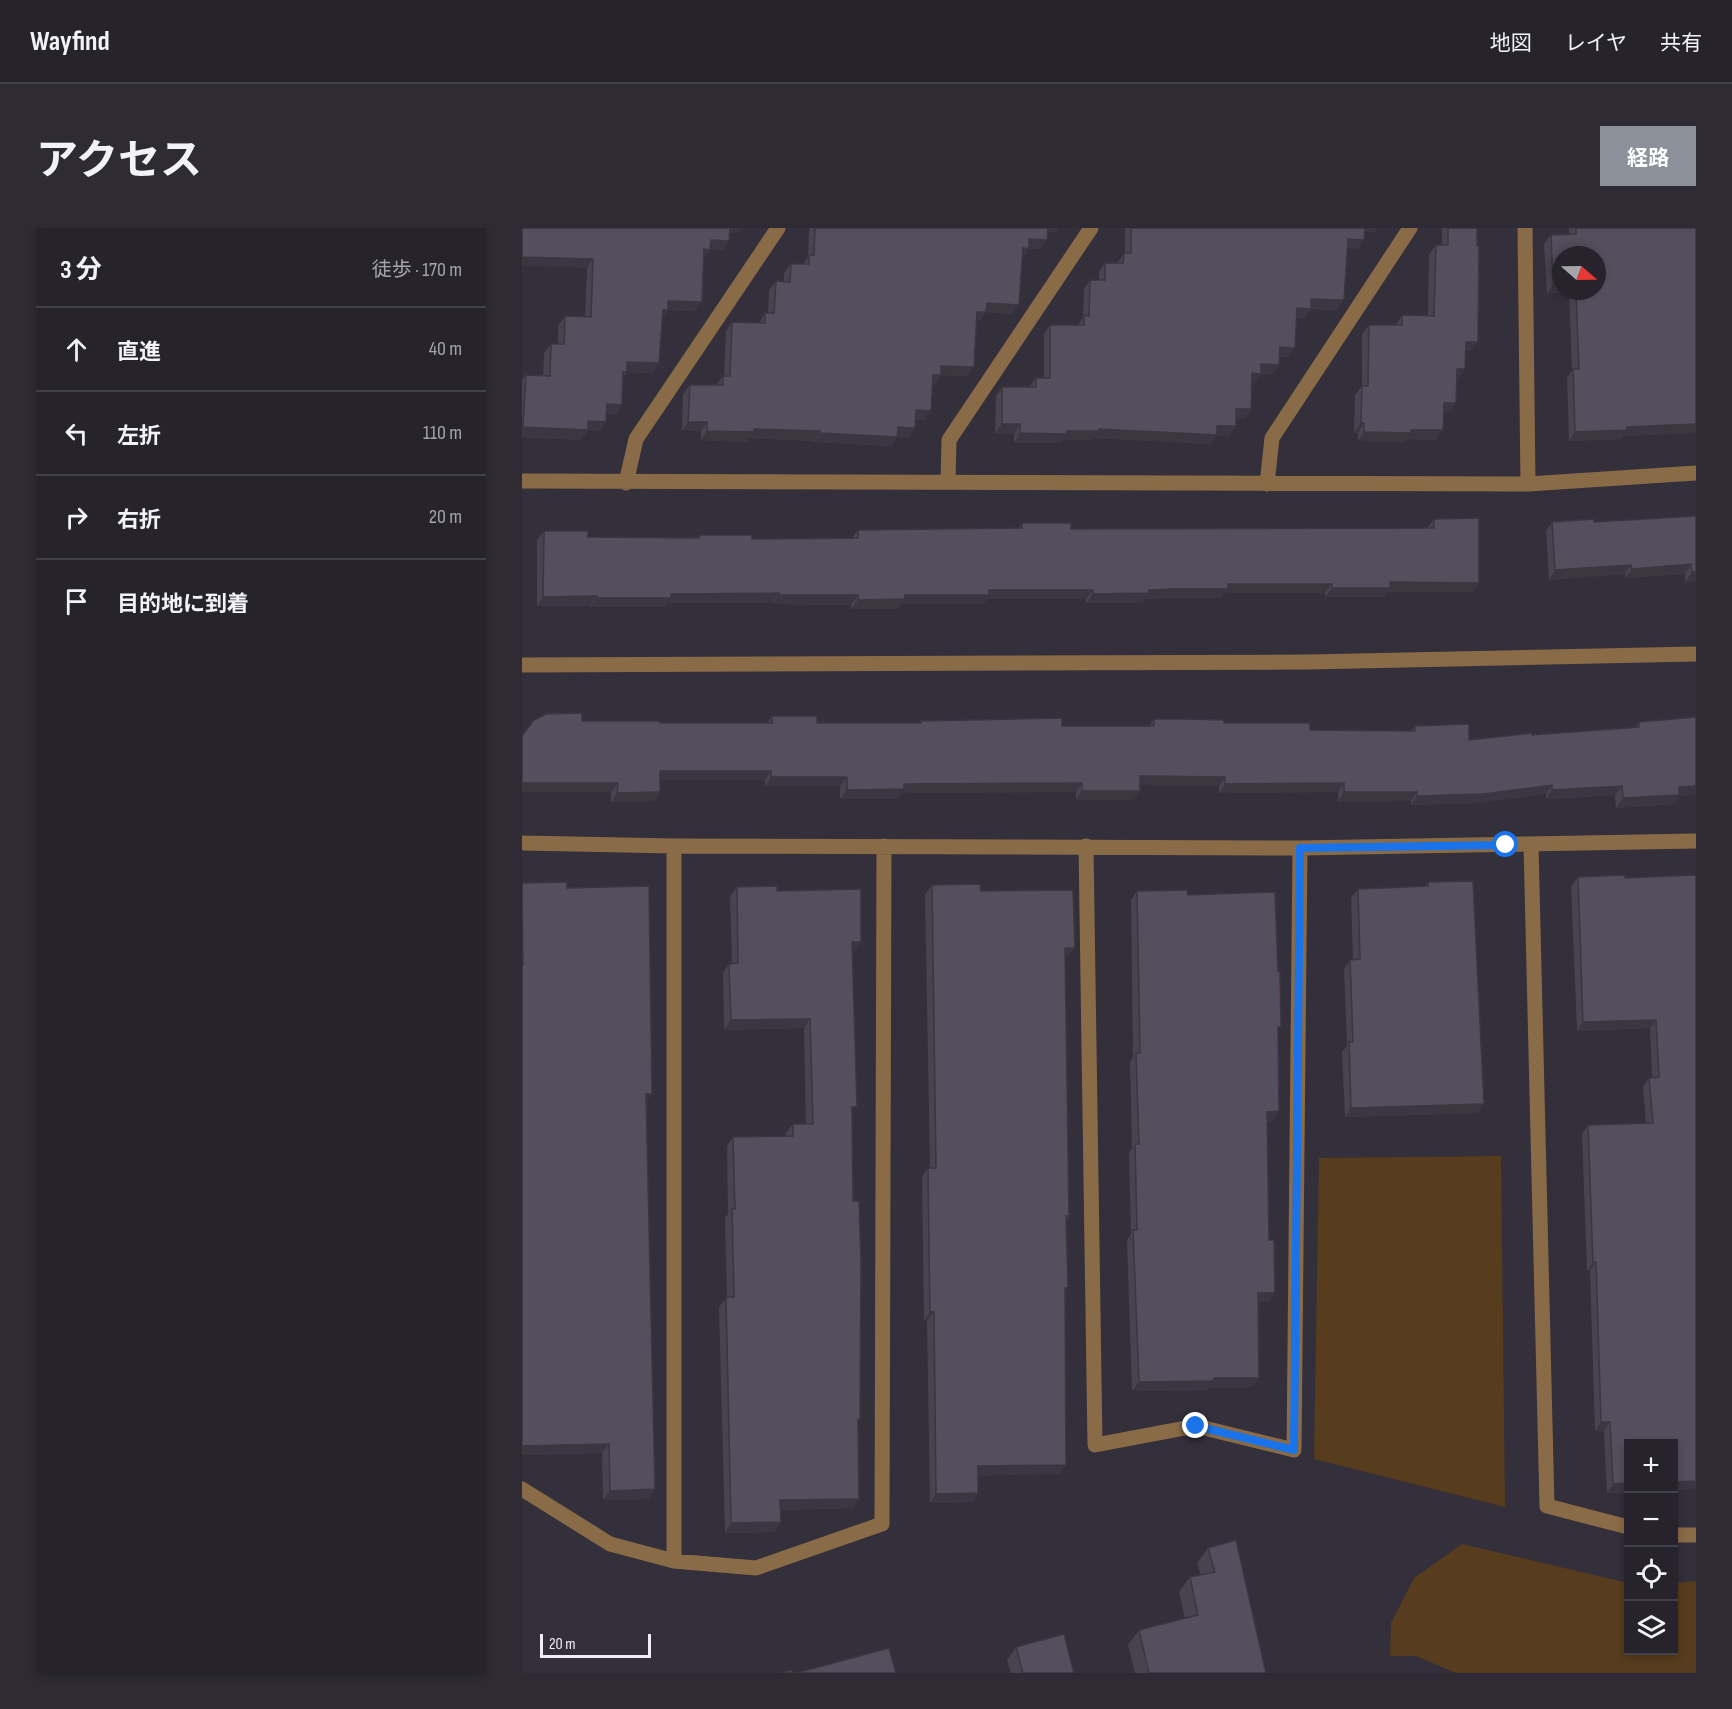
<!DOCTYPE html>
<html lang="ja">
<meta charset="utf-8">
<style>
body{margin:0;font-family:"Sofia Sans Condensed","Noto Sans JP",sans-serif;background:#2e2b34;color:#f1f3f6}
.controls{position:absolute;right:18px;bottom:18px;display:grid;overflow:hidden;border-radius:0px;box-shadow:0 3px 9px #0003}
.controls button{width:54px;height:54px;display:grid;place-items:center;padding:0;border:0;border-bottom:2px solid #424048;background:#26232c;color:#f1f3f6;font:30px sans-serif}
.compass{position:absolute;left:1030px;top:18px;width:54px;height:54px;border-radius:50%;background:#26232c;box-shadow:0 3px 9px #0003;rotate:110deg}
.scale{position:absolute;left:18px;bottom:15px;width:111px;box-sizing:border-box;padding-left:6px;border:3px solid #f0edf5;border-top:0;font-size:16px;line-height:21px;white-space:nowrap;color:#f0edf5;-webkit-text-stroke:4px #332f3b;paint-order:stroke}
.stop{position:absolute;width:18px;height:18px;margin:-14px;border:4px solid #1a73e8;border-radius:50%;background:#fff}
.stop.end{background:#1a73e8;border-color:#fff;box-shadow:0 2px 6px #0008}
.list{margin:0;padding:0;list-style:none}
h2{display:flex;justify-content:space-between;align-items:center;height:78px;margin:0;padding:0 24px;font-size:26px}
h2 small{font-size:20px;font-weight:400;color:#a4a4a9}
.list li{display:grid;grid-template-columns:39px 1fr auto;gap:18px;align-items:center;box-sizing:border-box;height:84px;padding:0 24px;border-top:2px solid #424048}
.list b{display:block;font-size:22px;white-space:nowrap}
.list em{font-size:20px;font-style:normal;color:#a4a4a9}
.icon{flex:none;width:33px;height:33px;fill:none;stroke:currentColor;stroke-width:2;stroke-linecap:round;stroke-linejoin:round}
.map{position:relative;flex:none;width:1174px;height:1445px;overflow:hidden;border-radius:0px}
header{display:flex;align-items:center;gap:36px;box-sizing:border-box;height:84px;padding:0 30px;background:#26232c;border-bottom:2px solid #424048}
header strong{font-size:28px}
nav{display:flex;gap:33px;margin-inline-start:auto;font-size:21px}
.intro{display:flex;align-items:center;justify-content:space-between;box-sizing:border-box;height:144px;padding:0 36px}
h1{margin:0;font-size:42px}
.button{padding:15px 27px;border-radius:0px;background:#8c9099;color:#fff;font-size:21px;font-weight:700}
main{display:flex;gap:36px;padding:0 36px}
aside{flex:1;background:#26232c;border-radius:0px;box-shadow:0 3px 9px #0003}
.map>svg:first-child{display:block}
.green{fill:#573d1e}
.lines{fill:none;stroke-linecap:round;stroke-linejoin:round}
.minor{stroke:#8a6b47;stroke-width:15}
.wall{fill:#47444f;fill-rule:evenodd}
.shaded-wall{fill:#3a3740}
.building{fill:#534f5c;stroke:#3a3740;stroke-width:1.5}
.route{stroke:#1a73e8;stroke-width:8}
</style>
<header>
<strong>Wayfind</strong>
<nav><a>地図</a><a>レイヤ</a><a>共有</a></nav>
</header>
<div class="intro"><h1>アクセス</h1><a class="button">経路</a></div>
<main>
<aside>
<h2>3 分<small>徒歩 · 170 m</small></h2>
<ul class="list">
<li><svg class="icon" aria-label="ahead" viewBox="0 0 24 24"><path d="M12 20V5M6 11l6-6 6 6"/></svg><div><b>直進</b></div><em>40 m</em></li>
<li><svg class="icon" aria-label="left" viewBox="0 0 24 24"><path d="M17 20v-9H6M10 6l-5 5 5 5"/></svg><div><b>左折</b></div><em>110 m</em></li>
<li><svg class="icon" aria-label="right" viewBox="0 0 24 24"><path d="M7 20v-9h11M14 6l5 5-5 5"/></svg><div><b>右折</b></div><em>20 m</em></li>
<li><svg class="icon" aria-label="arrive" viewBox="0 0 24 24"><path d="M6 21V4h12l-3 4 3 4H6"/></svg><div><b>目的地に到着</b></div></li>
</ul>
</aside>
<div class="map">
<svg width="1174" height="1445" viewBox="0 0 1174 1445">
<rect width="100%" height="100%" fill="#332f3b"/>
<path class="green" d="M 979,928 L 983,1279 L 792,1231 L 797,930 Z
M 940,1316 L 1106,1355 L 1106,1422 L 1152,1422 L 1152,1355 L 1174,1353 L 1174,1445 L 934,1445 L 894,1428 L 868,1428 L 869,1395 L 892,1350 Z"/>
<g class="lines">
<path class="minor" d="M 1003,0 L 1006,256
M 0,253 L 1006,256 L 1174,245
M 426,254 L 427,212 L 569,0
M 104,255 L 114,211 L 256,0
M 745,256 L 750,210 L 888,0
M 0,437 L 786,434 L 1174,426
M 0,615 L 152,618 L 778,620 L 1174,613
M 1009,617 L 1025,1278 L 1106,1299
M 152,618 L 152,1333
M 564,618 L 573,1217 L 674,1198 L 772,1222 L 778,620
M 0,1261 L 88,1316 L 152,1333 L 234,1340 L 360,1296 L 362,618
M 1152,1307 L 1174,1307"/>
</g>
<path class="wall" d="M 0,0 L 220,0 L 216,5 L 208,5 L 201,22 L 188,22 L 181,31 L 173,83 L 146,82 L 140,91 L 131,145 L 105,144 L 101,149 L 100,177 L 94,186 L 85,186 L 78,203 L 66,202 L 59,212 L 0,209 L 0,152 L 4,147 L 21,148 L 22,125 L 29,116 L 36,116 L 36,98 L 43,88 L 63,89 L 65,40 Z
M 288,0 L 537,0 L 534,4 L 525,4 L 525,12 L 518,21 L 507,21 L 500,30 L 490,86 L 464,84 L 457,93 L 455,93 L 445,148 L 419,147 L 412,157 L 411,156 L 409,183 L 403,192 L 394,192 L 387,210 L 375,209 L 369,218 L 292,214 L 292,213 L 228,210 L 225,214 L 179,212 L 179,203 L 160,203 L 161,166 L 168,157 L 194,157 L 201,148 L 202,148 L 204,103 L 210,94 L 237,95 L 243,85 L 246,85 L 247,62 L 254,53 L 262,53 L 262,45 L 269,36 L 281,36 L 286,29 L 287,2 Z
M 603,0 L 854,0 L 852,4 L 843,3 L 836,21 L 825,20 L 815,82 L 789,81 L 782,90 L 774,90 L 766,129 L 757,129 L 757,137 L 751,146 L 739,146 L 732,155 L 730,155 L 729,181 L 723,191 L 714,190 L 714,198 L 707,208 L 695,207 L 688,216 L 572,210 L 570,212 L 541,212 L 539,215 L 492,215 L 492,206 L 473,205 L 474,168 L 480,159 L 507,159 L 514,150 L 522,150 L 522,106 L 528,97 L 556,97 L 561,89 L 562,61 L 568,52 L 577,52 L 577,44 L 583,35 L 595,35 L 603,25 Z
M 920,0 L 955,0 L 949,123 L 943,123 L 937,150 L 935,150 L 928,184 L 922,184 L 914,212 L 885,211 L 883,214 L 836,213 L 836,205 L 832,205 L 833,167 L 840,158 L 840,106 L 847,97 L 874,97 L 880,87 L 906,88 L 907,26 L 914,17 L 920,17 Z
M 1047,0 L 1174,0 L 1174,205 L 1101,208 L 1099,211 L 1047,213 L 1045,150 L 1050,142 L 1047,64 L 1025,65 L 1022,16 L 1029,7 L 1047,6 ZM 1039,27 L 1075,63 L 1039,63 Z
M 1174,288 L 1174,353 L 1163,354 L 1163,346 L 1103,350 L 1103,346 L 1027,352 L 1024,303 L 1030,294 L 1072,294 Z
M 912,291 L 957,355 L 950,364 L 865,364 L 862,369 L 803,369 L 803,365 L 703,365 L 699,370 L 643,370 L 623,371 L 620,375 L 564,375 L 564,371 L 465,371 L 461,376 L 379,376 L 376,381 L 329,381 L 329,377 L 250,376 L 250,375 L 146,375 L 143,379 L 68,379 L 68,378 L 15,378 L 15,312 L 22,303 L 66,309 L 176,310 L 178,307 L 230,311 L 330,310 L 336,302 L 497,300 L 500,295 L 549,301 L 905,300 Z
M 250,488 L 295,495 L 398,495 L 399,493 L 540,498 L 627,498 L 632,491 L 788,502 L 889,503 L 893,498 L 947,512 L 1113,499 L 1117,494 L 1174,489 L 1174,566 L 1157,568 L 1151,576 L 1094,580 L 1093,567 L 1024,571 L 1024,566 L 956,575 L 889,577 L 889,573 L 816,574 L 816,564 L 697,565 L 697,558 L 618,557 L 618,563 L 611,572 L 554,572 L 554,564 L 379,565 L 375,571 L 318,571 L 318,558 L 243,558 L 243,552 L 138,552 L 138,564 L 132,573 L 89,574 L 89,564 L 0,564 L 0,508 L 60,493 L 138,495 L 245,495 Z
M 1174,647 L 1174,1261 L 1152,1262 L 1152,1215 L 1107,1264 L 1085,1265 L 1082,1203 L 1073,1203 L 1068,1042 L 1065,1043 L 1060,906 L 1066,897 L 1124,895 L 1121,859 L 1127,850 L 1130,850 L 1128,800 L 1055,803 L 1049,658 L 1056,649 L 1103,650 Z
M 906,654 L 956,885 L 823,889 L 820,824 L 825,818 L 822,741 L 828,732 L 831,731 L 829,670 L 836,661 L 903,658 Z
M 0,655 L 45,660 L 124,874 L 133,1261 L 127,1271 L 81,1272 L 80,1225 L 0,1227 Z
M 410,657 L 459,663 L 546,729 L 543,729 L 547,988 L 545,991 L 538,1246 L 456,1247 L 456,1265 L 450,1274 L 408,1275 L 405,1093 L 402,1093 L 400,949 L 406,940 L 408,940 L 403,666 Z
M 215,659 L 255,663 L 333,723 L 331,723 L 330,885 L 337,1271 L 331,1280 L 258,1282 L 259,1294 L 252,1304 L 203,1305 L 197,1079 L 205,1069 L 203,990 L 206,986 L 205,918 L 211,909 L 264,908 L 264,905 L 271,896 L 284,896 L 282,800 L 202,802 L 201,745 L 207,736 L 210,735 L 208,668 Z
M 615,663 L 666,667 L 756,804 L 757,883 L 751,892 L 745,893 L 747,1012 L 753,1065 L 747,1074 L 736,1074 L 731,1159 L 687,1160 L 685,1162 L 610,1163 L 605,1012 L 609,1006 L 607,925 L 610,920 L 608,834 L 611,829 L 609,672 Z
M 686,1320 L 744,1445 L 613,1445 L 606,1417 L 617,1402 L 663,1391 L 657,1364 L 668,1349 L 679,1347 L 675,1335 Z
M 494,1419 L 552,1445 L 489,1445 L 485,1432 Z"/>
<path class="shaded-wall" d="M 205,0 L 220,0 L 216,5 L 201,5 Z
M 522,0 L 537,0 L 534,4 L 520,3 Z
M 839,0 L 854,0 L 852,4 L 837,3 Z
M 507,11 L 525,12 L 518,21 L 500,20 Z
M 826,11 L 842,12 L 836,21 L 819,20 Z
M 189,12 L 207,13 L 201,22 L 187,22 L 188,22 L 182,31 L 175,31 Z
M 501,20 L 507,21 L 500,30 Z
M 0,29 L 71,31 L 65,40 L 0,38 Z
M 1031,56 L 1039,56 L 1039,63 L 1048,63 L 1047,64 L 1025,65 Z
M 789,71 L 822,72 L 815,82 L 785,80 L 789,81 L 782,90 L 769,89 L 775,80 Z
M 146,73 L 180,74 L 173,83 L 140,82 Z
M 465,75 L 497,77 L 490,86 L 464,84 L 457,93 L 449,93 L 455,84 Z
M 141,82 L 146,82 L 140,91 Z
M 944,114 L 956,114 L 949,123 L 937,123 Z
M 758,119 L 773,120 L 766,129 L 751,128 Z
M 105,134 L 137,135 L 131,145 L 99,144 Z
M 739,136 L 757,137 L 751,146 L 733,145 Z
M 419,138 L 452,139 L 445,148 L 416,147 L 419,147 L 412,157 L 405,156 Z
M 935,141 L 943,141 L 937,150 L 928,150 Z
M 730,145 L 739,146 L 732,155 L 724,155 Z
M 922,175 L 934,175 L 928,184 L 915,184 Z
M 85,176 L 100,177 L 94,186 L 79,185 Z
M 714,181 L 729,181 L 723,191 L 708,190 Z
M 394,182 L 409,183 L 403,192 L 388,191 Z
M 66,193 L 84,194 L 78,203 L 60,202 Z
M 166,194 L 185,194 L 179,203 L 160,203 Z
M 839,195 L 842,195 L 836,205 L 832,205 Z
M 480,196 L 498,196 L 492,206 L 473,205 Z
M 1174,196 L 1174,205 L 1101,208 L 1099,211 L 1047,213 L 1053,204 L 1105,199 Z
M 695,198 L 714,198 L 707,208 L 689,207 Z
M 1,199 L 66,202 L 59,212 L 0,209 L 0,201 Z
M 376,199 L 393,200 L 387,210 L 375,209 L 369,218 L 292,214 L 298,205 Z
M 232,201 L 298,203 L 292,213 L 228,210 L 225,214 L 179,212 L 185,203 Z
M 577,201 L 695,207 L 688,216 L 572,210 L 570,212 L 541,212 L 539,215 L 492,215 L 498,205 Z
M 889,202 L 921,202 L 914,212 L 885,211 L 883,214 L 836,213 L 842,204 Z
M 1169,336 L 1163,346 L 1103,350 L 1110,341 Z
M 1109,337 L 1103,346 L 1027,352 L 1033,342 Z
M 1170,344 L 1174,344 L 1174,353 L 1163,354 Z
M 868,354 L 957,355 L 950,364 L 865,364 L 862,369 L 803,369 L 810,360 Z
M 706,356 L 810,356 L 803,365 L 703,365 L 699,370 L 643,370 L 623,371 L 620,375 L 564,375 L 571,366 Z
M 467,362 L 571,362 L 564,371 L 465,371 L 461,376 L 379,376 L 376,381 L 329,381 L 336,372 L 383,367 Z
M 257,365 L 250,375 L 146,375 L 143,379 L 68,379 L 75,370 L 149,366 Z
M 257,367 L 336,367 L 329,377 L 250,376 Z
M 75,368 L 68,378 L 15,378 L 21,369 Z
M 138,543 L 249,543 L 243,552 L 132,552 Z
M 618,548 L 703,549 L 697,558 L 611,557 Z
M 249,549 L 325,549 L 318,558 L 243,558 Z
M 0,555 L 96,555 L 89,564 L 0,564 Z
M 560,555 L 554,564 L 379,565 L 375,571 L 318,571 L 325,562 L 382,556 Z
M 822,555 L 816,564 L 697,565 L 703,556 Z
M 1030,557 L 1024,566 L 956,575 L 889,577 L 895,568 Z
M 1100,558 L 1093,567 L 1024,571 L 1030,562 Z
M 1174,558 L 1174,566 L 1157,568 L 1151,576 L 1094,580 L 1101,570 L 1157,559 Z
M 560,563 L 618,563 L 611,572 L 554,572 Z
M 138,564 L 132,573 L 89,574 L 95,565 Z
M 822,564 L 895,564 L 889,573 L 816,574 Z
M 330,714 L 339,714 L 333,723 L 324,723 Z
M 543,720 L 553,720 L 546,729 L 536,730 Z
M 288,791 L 282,800 L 202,802 L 209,792 Z
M 1134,792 L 1128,800 L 1055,803 L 1061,794 Z
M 124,866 L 130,866 L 123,875 Z
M 962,876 L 956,885 L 823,889 L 829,880 Z
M 757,883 L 751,892 L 739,893 L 745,884 Z
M 1071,1034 L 1074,1034 L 1068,1042 L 1065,1043 Z
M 736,1065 L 753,1065 L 747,1074 L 730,1074 Z
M 408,1084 L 412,1084 L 405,1093 L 402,1093 Z
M 692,1150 L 737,1150 L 731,1159 L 687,1160 L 685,1162 L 610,1163 L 617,1154 Z
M 1079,1194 L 1088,1194 L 1082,1203 L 1073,1203 Z
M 87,1216 L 80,1225 L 0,1227 L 0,1218 Z
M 544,1237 L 538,1246 L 449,1248 L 456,1238 Z
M 1174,1253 L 1174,1261 L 1152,1262 L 1152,1254 Z
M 1107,1255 L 1107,1264 L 1085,1265 L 1091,1256 Z
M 133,1261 L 127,1271 L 81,1272 L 88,1263 Z
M 456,1265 L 450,1274 L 408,1275 L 414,1266 Z
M 337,1271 L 331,1280 L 252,1282 L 258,1272 Z
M 259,1294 L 252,1304 L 203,1305 L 209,1295 Z"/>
<path class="building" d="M 0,0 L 208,0 L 207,13 L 189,12 L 188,22 L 182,21 L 180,74 L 146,73 L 146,82 L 141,82 L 137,135 L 105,134 L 105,144 L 101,144 L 100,177 L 85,176 L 84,194 L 66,193 L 66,202 L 1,199 L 4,147 L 28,148 L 29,116 L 42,116 L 43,88 L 69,89 L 71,31 L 0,29 Z
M 293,0 L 526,0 L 525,12 L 507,11 L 507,21 L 501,20 L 497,77 L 465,75 L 464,84 L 455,84 L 452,139 L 419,138 L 419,147 L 411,147 L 409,183 L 394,182 L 393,200 L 376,199 L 375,209 L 298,205 L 298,203 L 232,201 L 232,204 L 185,203 L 185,194 L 166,194 L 168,157 L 201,157 L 201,148 L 208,148 L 210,94 L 243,95 L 243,85 L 252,85 L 254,53 L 268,54 L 269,36 L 287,36 L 287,27 L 292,27 Z
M 609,0 L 843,0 L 842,12 L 826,11 L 822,72 L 789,71 L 789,81 L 775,80 L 773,120 L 758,119 L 757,137 L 739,136 L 739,146 L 730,145 L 729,181 L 714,181 L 714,198 L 695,198 L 695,207 L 577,201 L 577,203 L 545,203 L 545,206 L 498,205 L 498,196 L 480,196 L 480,159 L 514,159 L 514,150 L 528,150 L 528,97 L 562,97 L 562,87 L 567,88 L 568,52 L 583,52 L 583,35 L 601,35 L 602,25 L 609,25 Z
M 926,0 L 955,0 L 955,18 L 957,18 L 956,114 L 944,114 L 943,141 L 935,141 L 934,175 L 922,175 L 921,202 L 889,202 L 889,205 L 842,204 L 842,195 L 839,195 L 840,158 L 846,158 L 847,97 L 880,97 L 880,87 L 912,88 L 914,17 L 926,17 Z
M 1054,0 L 1174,0 L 1174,196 L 1105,199 L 1105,202 L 1053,204 L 1051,141 L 1057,141 L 1054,63 L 1075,63 L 1075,27 L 1039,27 L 1039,56 L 1031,56 L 1029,7 L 1054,6 Z
M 1174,288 L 1174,344 L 1170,344 L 1169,336 L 1110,341 L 1109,337 L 1033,342 L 1030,294 L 1072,291 L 1072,294 Z
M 957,290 L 957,355 L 868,354 L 868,360 L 810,360 L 810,356 L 706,356 L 706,361 L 649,361 L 627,362 L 627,365 L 571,366 L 571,362 L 467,362 L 467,367 L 383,367 L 383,371 L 336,372 L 336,367 L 257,367 L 257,365 L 149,366 L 149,370 L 75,370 L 75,368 L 21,369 L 22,303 L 66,303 L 66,309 L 177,310 L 178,307 L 230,307 L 230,311 L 336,310 L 336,302 L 500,300 L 500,295 L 549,295 L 549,301 L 912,300 L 912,291 Z
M 60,485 L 60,493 L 138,493 L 138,495 L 250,495 L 250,488 L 295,488 L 295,495 L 399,495 L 399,493 L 540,490 L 540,498 L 632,498 L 632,491 L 665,491 L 702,492 L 702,495 L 788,495 L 788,502 L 893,503 L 893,498 L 947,496 L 947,512 L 1010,505 L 1010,507 L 1117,499 L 1117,494 L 1174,489 L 1174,558 L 1157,559 L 1157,567 L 1101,570 L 1100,558 L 1030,562 L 1030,557 L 962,566 L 895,568 L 895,564 L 822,564 L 822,555 L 703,556 L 703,549 L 618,548 L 618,563 L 560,563 L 560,555 L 382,556 L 382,561 L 325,562 L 325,549 L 249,549 L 249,543 L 138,543 L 138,564 L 95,565 L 96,555 L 0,555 L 0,508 L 12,492 L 24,486 Z
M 1103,647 L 1103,650 L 1174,647 L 1174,1253 L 1152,1254 L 1152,1215 L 1107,1215 L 1107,1255 L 1091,1256 L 1088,1194 L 1079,1194 L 1074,1034 L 1071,1034 L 1066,897 L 1131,895 L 1127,850 L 1137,849 L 1134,792 L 1061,794 L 1056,649 Z
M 951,653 L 962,876 L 829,880 L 827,814 L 831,814 L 828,732 L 838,731 L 836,661 L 906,658 L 906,654 Z
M 45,654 L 45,660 L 127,658 L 130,866 L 124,866 L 133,1261 L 88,1263 L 87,1216 L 0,1218 L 0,737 L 1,737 L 0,655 Z
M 458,656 L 459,663 L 551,662 L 553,720 L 543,720 L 547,988 L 544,988 L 546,1060 L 543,1060 L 544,1237 L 456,1238 L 456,1265 L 414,1266 L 412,1084 L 408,1084 L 407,1020 L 406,940 L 414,940 L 410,657 Z
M 255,658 L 255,663 L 339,661 L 339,714 L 330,714 L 335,879 L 330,879 L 331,973 L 337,973 L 339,1035 L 338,1192 L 336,1192 L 337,1271 L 258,1272 L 259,1294 L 209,1295 L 204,1069 L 212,1069 L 210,981 L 213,981 L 211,909 L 271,908 L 271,896 L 291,896 L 288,791 L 209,792 L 207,736 L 216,735 L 215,659 Z
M 665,662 L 666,667 L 753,664 L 756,743 L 758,743 L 759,799 L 756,799 L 757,883 L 745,884 L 747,1012 L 752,1012 L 753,1065 L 736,1065 L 737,1150 L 692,1150 L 691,1153 L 617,1154 L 611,1002 L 615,1002 L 613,916 L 617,916 L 614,825 L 618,825 L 615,663 Z
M 714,1312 L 744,1445 L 627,1445 L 617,1402 L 676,1387 L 668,1349 L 693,1344 L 686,1320 Z
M 542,1406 L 552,1445 L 501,1445 L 494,1419 Z
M 367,1420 L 374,1445 L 274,1445 Z
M 270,1442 L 271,1445 L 259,1445 Z"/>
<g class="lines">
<path class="route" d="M 674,1198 L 772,1222 L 778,620 L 984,617"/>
</g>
</svg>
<div class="controls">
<button>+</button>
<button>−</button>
<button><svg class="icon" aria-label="locate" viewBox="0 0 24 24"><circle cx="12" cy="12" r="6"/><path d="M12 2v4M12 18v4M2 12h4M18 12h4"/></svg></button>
<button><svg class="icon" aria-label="layers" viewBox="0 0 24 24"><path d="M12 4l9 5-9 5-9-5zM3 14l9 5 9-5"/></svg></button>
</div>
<svg class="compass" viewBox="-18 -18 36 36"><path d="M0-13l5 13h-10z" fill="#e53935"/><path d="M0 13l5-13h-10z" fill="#a4a4a9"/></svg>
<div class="scale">20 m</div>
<div class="stop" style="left:984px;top:617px"></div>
<div class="stop end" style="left:674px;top:1198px"></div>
</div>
</main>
